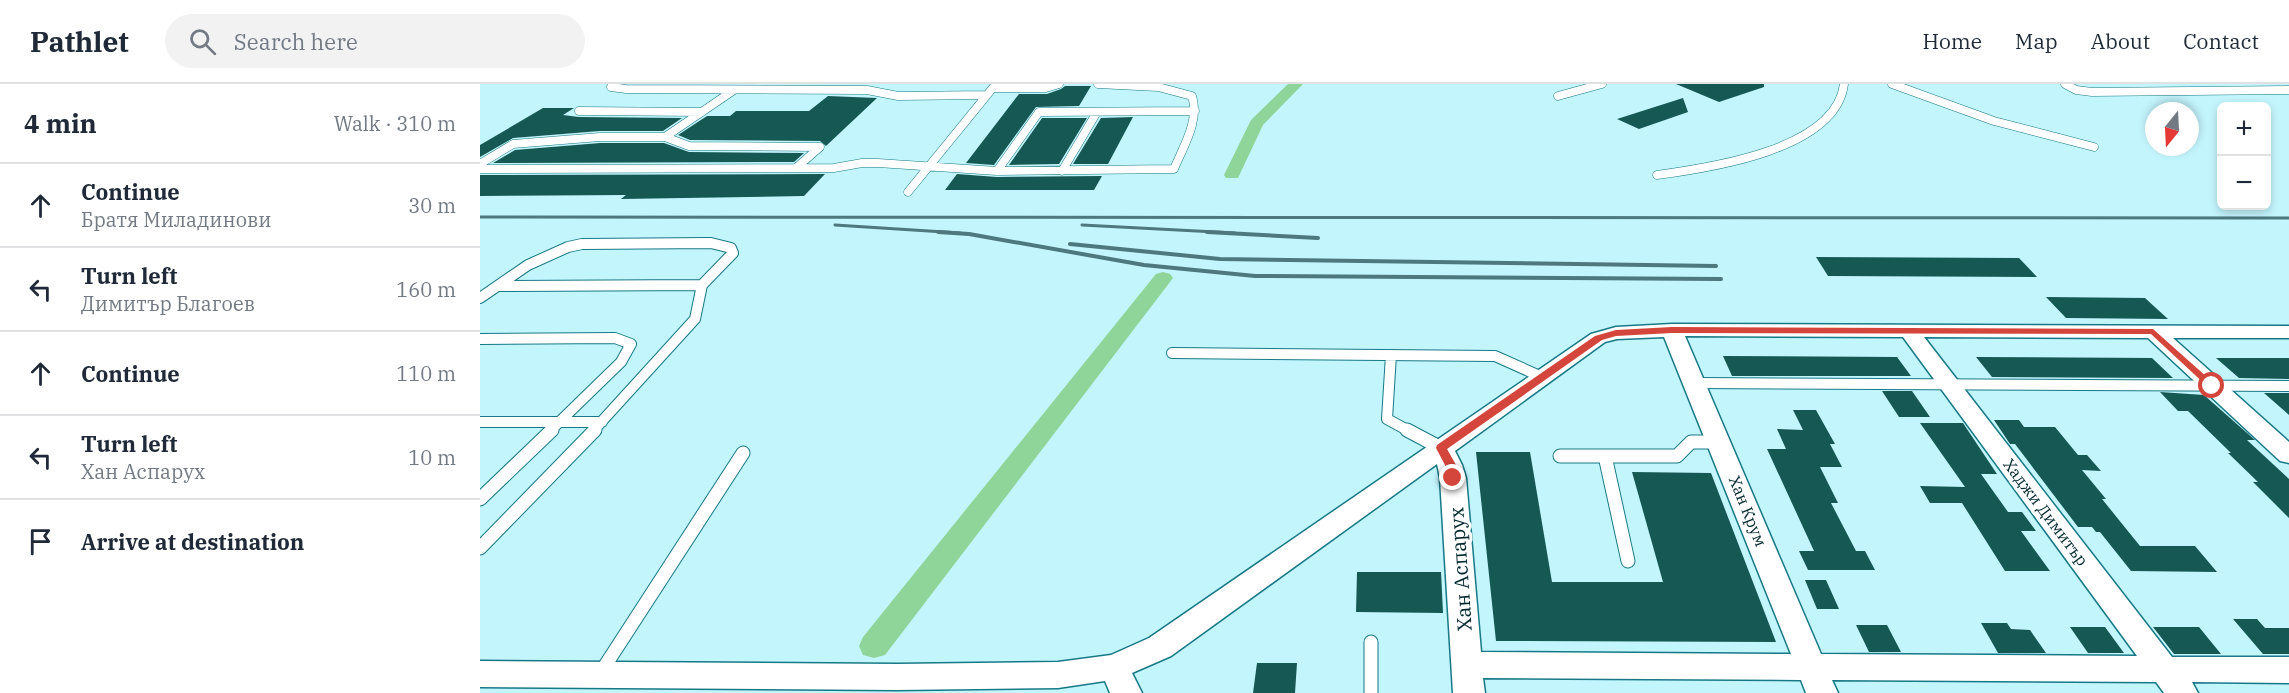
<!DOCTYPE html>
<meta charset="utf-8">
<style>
body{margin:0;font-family:"IBM Plex Serif",serif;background:#f2f2f3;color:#1f2937}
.controls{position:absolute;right:18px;top:18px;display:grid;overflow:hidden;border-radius:9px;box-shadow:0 3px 9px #0003}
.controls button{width:54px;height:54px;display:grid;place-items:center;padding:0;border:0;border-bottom:2px solid #e0e1e3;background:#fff;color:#1f2937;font:30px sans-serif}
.compass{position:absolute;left:1665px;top:18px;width:54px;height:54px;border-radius:50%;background:#fff;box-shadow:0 3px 9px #0003;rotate:198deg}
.stop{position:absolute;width:18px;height:18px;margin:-14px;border:4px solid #d4463b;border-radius:50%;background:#fff}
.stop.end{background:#d4463b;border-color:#fff;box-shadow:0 2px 6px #0008}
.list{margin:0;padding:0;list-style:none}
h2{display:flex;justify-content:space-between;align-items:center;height:78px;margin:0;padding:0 24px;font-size:26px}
h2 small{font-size:20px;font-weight:400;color:#747a83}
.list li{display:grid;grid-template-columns:39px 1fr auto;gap:18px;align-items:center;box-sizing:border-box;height:84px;padding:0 24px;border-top:2px solid #e0e1e3}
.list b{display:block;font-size:22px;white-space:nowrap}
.list p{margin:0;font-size:20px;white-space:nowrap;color:#747a83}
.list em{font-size:20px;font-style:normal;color:#747a83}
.icon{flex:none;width:33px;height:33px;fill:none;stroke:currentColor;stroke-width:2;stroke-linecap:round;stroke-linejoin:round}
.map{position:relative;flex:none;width:1809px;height:609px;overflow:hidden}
header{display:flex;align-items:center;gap:36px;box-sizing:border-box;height:84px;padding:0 30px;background:#fff;border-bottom:2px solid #e0e1e3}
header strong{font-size:28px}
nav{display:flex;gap:33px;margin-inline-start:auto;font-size:21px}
.search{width:420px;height:54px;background:#f2f2f3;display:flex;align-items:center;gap:15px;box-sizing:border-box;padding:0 21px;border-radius:33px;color:#747a83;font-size:22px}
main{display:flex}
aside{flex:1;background:#fff}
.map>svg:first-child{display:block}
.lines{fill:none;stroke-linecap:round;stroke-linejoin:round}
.canal{fill:#8fd499;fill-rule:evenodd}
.building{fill:#165954}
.lane-far2-casing{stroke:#177986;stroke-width:9}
.lane-far1-casing{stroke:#177986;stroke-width:12}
.lane-casing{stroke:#177986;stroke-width:15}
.street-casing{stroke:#177986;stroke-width:3}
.lane-far2{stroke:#fff;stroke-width:8}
.lane-far1{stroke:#fff;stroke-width:10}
.lane{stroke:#fff;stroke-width:13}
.street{fill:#fff;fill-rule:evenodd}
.rail-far1{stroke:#4c787e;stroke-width:3}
.rail{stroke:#4c787e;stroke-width:4}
.route{fill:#d4463b}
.labels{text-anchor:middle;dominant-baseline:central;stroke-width:6;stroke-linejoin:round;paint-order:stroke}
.street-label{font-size:16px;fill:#01282e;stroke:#fff}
.near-street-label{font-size:20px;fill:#01282e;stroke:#fff}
</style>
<header>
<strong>Pathlet</strong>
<div class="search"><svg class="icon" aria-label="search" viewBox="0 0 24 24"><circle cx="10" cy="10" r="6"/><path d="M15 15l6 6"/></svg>Search here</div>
<nav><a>Home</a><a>Map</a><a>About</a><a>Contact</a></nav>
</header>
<main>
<aside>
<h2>4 min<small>Walk · 310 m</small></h2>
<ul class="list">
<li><svg class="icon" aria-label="ahead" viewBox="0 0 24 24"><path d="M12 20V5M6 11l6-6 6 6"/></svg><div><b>Continue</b><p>Братя Миладинови</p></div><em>30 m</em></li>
<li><svg class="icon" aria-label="left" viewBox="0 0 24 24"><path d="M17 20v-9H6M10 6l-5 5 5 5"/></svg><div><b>Turn left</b><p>Димитър Благоев</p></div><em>160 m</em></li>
<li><svg class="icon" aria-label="ahead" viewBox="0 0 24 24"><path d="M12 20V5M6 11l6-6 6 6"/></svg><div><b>Continue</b></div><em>110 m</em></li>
<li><svg class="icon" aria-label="left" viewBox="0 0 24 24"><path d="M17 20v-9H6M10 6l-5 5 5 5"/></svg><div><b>Turn left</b><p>Хан Аспарух</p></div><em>10 m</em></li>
<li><svg class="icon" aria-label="arrive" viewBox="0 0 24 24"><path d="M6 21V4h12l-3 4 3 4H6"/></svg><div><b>Arrive at destination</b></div></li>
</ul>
</aside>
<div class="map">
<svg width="1809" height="609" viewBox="0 0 1809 609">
<rect width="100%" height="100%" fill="#c3f5fd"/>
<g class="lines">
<path class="canal" d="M 808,0 L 823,0 L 783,41 L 758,94 L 746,94 L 744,91 L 771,36 Z
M 683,188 L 690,190 L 693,194 L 690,198 L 405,571 L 394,574 L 383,571 L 379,562 L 383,553 L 676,190 Z"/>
</g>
<path class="building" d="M 1196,0 L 1284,0 L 1284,3 L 1239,18 Z
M 585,2 L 611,2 L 599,22 L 556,23 L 514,81 L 486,79 L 539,10 L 567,10 L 581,5 Z
M 348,12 L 397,14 L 346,62 L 340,57 L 210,56 L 198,51 L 227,32 L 250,32 L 256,27 L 329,27 Z
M 1203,14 L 1208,28 L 1159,45 L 1137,35 Z
M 63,24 L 94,24 L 83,31 L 99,33 L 202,34 L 183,47 L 120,47 L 33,54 L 0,73 L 0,61 Z
M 653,33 L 628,80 L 593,80 L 621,34 Z
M 562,34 L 607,34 L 579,80 L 529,81 Z
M 120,59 L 184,59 L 209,68 L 324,69 L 314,78 L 13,79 L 35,66 Z
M 345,90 L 324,112 L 141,115 L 146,111 L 0,112 L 0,91 Z
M 477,90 L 517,93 L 622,92 L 614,106 L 465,106 Z
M 1336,173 L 1539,174 L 1557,193 L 1348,192 Z
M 1566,213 L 1665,214 L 1688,235 L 1586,234 Z
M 1243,272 L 1417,273 L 1431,292 L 1252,292 Z
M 1496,273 L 1672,274 L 1693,294 L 1512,293 Z
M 1736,274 L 1809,274 L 1809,295 L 1759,294 Z
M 1402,307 L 1432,307 L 1450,333 L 1419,333 Z
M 1680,308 L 1724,311 L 1775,356 L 1767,356 L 1809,395 L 1809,434 L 1773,398 L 1778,398 L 1748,369 L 1751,369 L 1708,327 L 1698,327 Z
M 1784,309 L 1809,309 L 1809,331 Z
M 1313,326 L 1336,326 L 1355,360 L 1350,360 L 1362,383 L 1340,383 L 1358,419 L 1351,419 L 1376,467 L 1385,467 L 1395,486 L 1328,486 L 1319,467 L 1334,467 L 1287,365 L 1306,365 L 1297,345 L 1323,346 Z
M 1514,336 L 1539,336 L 1544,343 L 1575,343 L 1598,371 L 1607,371 L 1621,387 L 1602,386 L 1626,415 L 1622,415 L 1660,462 L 1715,462 L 1737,488 L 1651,487 L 1620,448 L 1616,448 L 1612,443 L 1598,443 L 1535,360 L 1530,360 Z
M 1440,339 L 1483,339 L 1517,390 L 1501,390 L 1528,428 L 1542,428 L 1556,447 L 1541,447 L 1570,487 L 1525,487 L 1482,419 L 1450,419 L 1440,402 L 1485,403 Z
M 996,368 L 1050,368 L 1072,498 L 1183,498 L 1152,388 L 1231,389 L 1296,558 L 1016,557 Z
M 877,488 L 961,488 L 963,529 L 876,528 Z
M 1325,496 L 1346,496 L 1359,525 L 1337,525 Z
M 1753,535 L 1777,535 L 1785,544 L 1809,544 L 1809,570 L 1783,570 Z
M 1501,539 L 1527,539 L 1531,545 L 1550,546 L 1566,569 L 1518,569 Z
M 1376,541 L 1407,541 L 1421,568 L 1389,568 Z
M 1590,543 L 1625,543 L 1644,569 L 1608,569 Z
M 1673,543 L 1719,543 L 1741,570 L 1694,570 Z
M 777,579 L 817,579 L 815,609 L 773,609 Z"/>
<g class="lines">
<g class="lane-far2-casing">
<path id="lane-far2" d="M 132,0 L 131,3 L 146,5 L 387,6 L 418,12 L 507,11
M 1412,0 L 1514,37 L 1614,63
M 1585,0 L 1596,6 L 1612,8 L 1809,6
M 513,4 L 566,4 L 579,0
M 1078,12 L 1122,0
M 99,27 L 222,28
M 185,53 L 209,62 L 340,63 L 316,84
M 0,80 L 33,60 L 120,53 L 185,53 L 254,6
M 0,85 L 354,84 L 382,79 L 398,79 L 517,87 L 694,85 C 703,63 720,37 712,12 L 678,3 L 618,0
M 517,87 L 559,28 L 715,27
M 582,87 L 617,28
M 1177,91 C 1229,84 1356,66 1364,0
M 428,108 L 516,0"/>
</g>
<g class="lane-far1-casing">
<path id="lane-far1" d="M 0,214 L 48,181 L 88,163 L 102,160 L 231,159 L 251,164 L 253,169 L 222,201 L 18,202
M 0,255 L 135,254 L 151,260 L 141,278 L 70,347
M 692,269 L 1015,272 L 1062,293
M 911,271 L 907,335 L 929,347
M 1215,299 L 1809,302
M 0,338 L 122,338
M 113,347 L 215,235 L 222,201"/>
</g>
<g class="lane-casing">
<path id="lane" d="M 927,346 L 961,364
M 1080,372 L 1197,372 L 1211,358 L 1238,358
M 1125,372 L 1148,477
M 0,415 L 72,346
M 0,464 L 115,346
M 891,558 L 891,609
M 121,588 L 263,369"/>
</g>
<g class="street-casing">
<path id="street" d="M 1192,240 L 1809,242 L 1809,254 L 1693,254 L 1809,358 L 1809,379 L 1800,377 L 1668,254 L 1444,253 L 1692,573 L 1809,573 L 1809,599 L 1712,598 L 1718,609 L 1684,609 L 1676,598 L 1352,596 L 1358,609 L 1326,609 L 1321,596 L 1003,594 L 1005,609 L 973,609 L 960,394 L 957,380 L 691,572 L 652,589 L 662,609 L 630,609 L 625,597 L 578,604 L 417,606 L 0,603 L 0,577 L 417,580 L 578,578 L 631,571 L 669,554 L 1111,250 L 1136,243 ZM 1205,252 L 1423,253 L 1657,572 L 1341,570 ZM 1184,253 L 1311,570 L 1001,568 L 986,394 L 982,381 L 975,367 L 1125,258 L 1137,255 Z"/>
</g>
<use href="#lane-far2" class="lane-far2"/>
<use href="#lane-far1" class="lane-far1"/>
<use href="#lane" class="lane"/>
<use href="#street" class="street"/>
<path class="rail-far1" d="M 0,133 L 1809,134
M 355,141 L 480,149
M 602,141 L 755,149"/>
<path class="rail" d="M 458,148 L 489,150 L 664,181 L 775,192 L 1241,195
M 727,148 L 838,154
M 590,160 L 740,175 L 1236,182"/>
</g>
<path class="route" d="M 1192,243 L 1673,245 L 1737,302 L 1729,304 L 1671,250 L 1192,249 L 1136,252 L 1122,256 L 967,365 L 976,381 L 979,394 L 977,397 L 969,397 L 965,381 L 956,364 L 957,361 L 1115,252 L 1136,246 Z"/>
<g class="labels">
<g class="street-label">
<text transform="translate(1268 427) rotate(68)">Хан Крум</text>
<text transform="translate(1566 428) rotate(53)">Хаджи Димитър</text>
</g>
<g class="near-street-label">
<text transform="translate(980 485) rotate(-94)">Хан Аспарух</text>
</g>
</g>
</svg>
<div class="controls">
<button>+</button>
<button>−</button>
</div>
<svg class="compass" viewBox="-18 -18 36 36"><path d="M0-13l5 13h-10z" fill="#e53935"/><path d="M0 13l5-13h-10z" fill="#747a83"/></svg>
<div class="stop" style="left:1732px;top:302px"></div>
<div class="stop end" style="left:973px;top:394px"></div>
</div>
</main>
